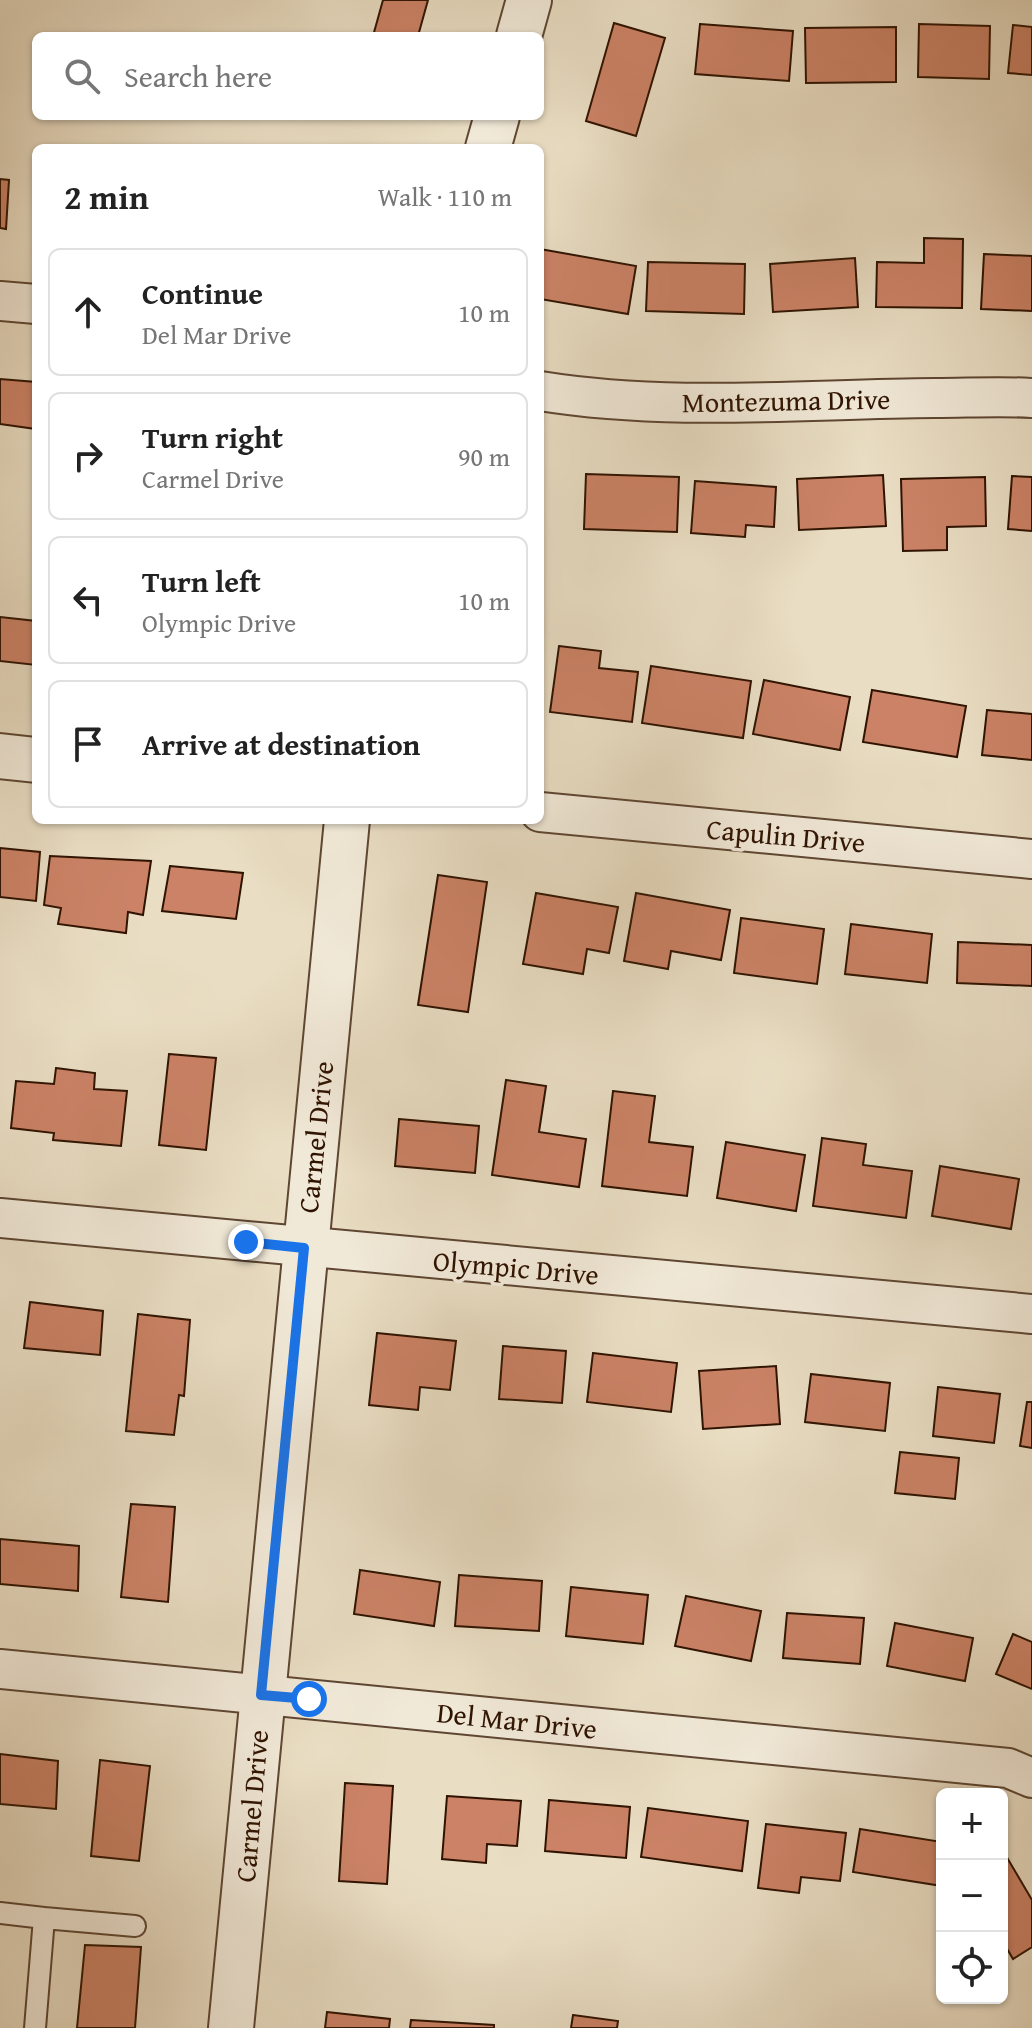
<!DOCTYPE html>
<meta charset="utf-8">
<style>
body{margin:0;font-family:"Gentium Book Plus",serif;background:#f6f6f6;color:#222}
.controls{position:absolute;right:24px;bottom:24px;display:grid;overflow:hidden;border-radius:12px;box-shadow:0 2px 6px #0004}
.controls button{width:72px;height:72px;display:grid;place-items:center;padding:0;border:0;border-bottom:2px solid #e0e0e0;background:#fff;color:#222;font:40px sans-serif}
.stop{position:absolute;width:24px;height:24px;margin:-18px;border:6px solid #1a73e8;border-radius:50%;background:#fff}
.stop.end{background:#1a73e8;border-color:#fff;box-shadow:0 2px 8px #0008}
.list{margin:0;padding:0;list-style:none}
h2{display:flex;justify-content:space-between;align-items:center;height:104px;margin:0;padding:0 32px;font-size:34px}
h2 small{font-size:26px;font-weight:400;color:#767676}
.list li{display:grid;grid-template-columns:52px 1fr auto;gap:24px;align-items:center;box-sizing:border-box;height:128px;margin:0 16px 16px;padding:0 16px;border:2px solid #e0e0e0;border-radius:12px}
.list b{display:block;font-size:30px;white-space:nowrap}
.list p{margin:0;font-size:26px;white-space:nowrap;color:#767676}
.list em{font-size:26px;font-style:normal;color:#767676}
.icon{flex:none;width:44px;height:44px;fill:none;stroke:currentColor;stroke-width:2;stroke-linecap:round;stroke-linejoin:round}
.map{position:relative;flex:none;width:1032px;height:2028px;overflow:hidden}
.search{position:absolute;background:#fff;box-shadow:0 2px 6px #0004;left:32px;top:32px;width:512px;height:88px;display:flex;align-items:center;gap:20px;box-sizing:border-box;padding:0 28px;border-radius:12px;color:#767676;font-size:30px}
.panel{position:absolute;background:#fff;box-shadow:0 2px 6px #0004;left:32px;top:144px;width:512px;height:680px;border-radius:12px}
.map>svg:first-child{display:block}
.building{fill:#cb8266;stroke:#2f1301;stroke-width:2}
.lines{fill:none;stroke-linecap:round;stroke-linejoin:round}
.service-casing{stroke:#5e4632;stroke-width:24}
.minor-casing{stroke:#5e4632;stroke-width:42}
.tertiary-casing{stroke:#5e4632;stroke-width:48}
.service{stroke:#f1e9d8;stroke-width:20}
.minor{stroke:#f1e9d8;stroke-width:38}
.tertiary{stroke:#f1e9d8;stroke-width:44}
.route{stroke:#1a73e8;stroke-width:10}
.labels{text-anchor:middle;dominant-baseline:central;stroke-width:7;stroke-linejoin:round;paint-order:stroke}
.street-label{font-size:28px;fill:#2f1301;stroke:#f1e9d8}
</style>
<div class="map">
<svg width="1032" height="2028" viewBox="0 0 1032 2028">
<rect width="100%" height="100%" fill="#e9ddc3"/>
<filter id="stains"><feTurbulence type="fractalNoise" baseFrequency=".0025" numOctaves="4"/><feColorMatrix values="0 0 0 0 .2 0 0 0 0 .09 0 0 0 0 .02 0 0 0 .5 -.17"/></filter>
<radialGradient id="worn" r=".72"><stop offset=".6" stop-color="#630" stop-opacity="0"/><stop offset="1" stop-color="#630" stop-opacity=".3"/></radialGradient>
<path class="building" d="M 383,0 L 428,0 L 418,36 L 373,36 Z
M 614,23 L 665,38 L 636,136 L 586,121 Z
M 700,24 L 793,31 L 789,81 L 695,74 Z
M 919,24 L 990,26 L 989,79 L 918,77 Z
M 1013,25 L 1032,27 L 1032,75 L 1008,73 Z
M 896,27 L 896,82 L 806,83 L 805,28 Z
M 0,179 L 9,180 L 6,229 L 0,228 Z
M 924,238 L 963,239 L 962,308 L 876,307 L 877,262 L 924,263 Z
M 540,249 L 636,266 L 628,314 L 540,299 Z
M 984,254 L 1032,256 L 1032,311 L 981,309 Z
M 855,258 L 858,307 L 773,312 L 770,264 Z
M 648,262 L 745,264 L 744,314 L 646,311 Z
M 0,379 L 36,382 L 36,429 L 0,424 Z
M 586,474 L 679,477 L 677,532 L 584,529 Z
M 883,475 L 886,526 L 799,530 L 797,479 Z
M 1012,476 L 1032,477 L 1032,531 L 1008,529 Z
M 985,477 L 986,526 L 947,527 L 947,550 L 903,551 L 901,479 Z
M 695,481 L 776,487 L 774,527 L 746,525 L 745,537 L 691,533 Z
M 0,617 L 36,621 L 36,665 L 0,661 Z
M 559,646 L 601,651 L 599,668 L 638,672 L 632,722 L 550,712 Z
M 651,666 L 751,681 L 743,738 L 642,723 Z
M 764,680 L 850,697 L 840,750 L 753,734 Z
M 872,690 L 966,706 L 957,757 L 863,742 Z
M 987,710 L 1032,714 L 1032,760 L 982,755 Z
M 0,848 L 40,852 L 36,901 L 0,897 Z
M 50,856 L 151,861 L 143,915 L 128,912 L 126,933 L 58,924 L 61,908 L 44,905 Z
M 170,866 L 243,873 L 236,919 L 162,911 Z
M 438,875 L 487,882 L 468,1012 L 418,1005 Z
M 536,893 L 618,907 L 609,953 L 587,949 L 583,974 L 523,964 Z
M 636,893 L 730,910 L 721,960 L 671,951 L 668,969 L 624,961 Z
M 741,918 L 824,929 L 817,984 L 734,973 Z
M 851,924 L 932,934 L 927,983 L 845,974 Z
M 958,942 L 1032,945 L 1032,986 L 957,983 Z
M 169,1054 L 216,1058 L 206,1150 L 159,1145 Z
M 56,1068 L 95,1073 L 94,1089 L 127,1091 L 121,1146 L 53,1140 L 54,1133 L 11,1128 L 16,1081 L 54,1084 Z
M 506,1080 L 546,1086 L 539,1132 L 586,1139 L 579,1187 L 492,1175 Z
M 613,1091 L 655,1096 L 649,1142 L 693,1147 L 687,1196 L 602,1186 Z
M 399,1119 L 479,1126 L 475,1173 L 395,1166 Z
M 822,1138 L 866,1144 L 863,1165 L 912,1171 L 906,1218 L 813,1206 Z
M 726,1142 L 805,1155 L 796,1211 L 717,1198 Z
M 940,1166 L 1019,1179 L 1011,1229 L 932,1216 Z
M 30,1302 L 103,1311 L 100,1355 L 24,1348 Z
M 138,1314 L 190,1320 L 184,1396 L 179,1395 L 174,1435 L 126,1431 Z
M 377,1333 L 456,1341 L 450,1390 L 420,1387 L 418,1410 L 369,1405 Z
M 503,1346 L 566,1351 L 562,1403 L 499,1399 Z
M 593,1353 L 677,1363 L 671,1412 L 587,1402 Z
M 776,1366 L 780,1424 L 703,1429 L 699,1371 Z
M 811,1374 L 890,1383 L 885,1431 L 805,1422 Z
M 938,1387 L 1000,1394 L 994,1443 L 933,1436 Z
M 1027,1402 L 1032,1402 L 1032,1448 L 1020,1446 Z
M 900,1452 L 959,1458 L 955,1499 L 895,1493 Z
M 131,1504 L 175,1507 L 168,1602 L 121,1597 Z
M 0,1539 L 79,1546 L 78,1591 L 0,1584 Z
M 360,1570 L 440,1582 L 434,1626 L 354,1614 Z
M 459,1575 L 542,1581 L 539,1631 L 455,1626 Z
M 571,1587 L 648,1595 L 643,1644 L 566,1636 Z
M 686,1596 L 761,1611 L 751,1661 L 675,1646 Z
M 787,1613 L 864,1618 L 860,1664 L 783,1658 Z
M 895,1623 L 973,1638 L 965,1681 L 887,1666 Z
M 1013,1634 L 1032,1642 L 1032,1689 L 996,1674 Z
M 0,1754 L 58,1761 L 56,1809 L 0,1804 Z
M 100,1760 L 150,1766 L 139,1861 L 91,1856 Z
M 345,1783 L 393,1786 L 387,1884 L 339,1881 Z
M 447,1796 L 521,1801 L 517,1846 L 487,1844 L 486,1863 L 442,1859 Z
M 549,1800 L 630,1807 L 626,1858 L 545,1851 Z
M 648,1808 L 748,1821 L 742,1871 L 641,1857 Z
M 766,1824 L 846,1833 L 840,1881 L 801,1877 L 799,1893 L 758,1888 Z
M 860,1829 L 942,1842 L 942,1886 L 853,1872 Z
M 1002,1849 L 1032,1900 L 1032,1947 L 1013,1959 L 1002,1940 Z
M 85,1945 L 141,1947 L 135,2028 L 77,2028 Z
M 327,2012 L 390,2019 L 389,2028 L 325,2028 Z
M 573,2015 L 618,2021 L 617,2028 L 571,2028 Z
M 411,2020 L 494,2025 L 494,2028 L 410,2028 Z"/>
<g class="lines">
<g class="service-casing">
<path id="service" d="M 0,1913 L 44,1918 L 35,2028
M 44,1918 L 135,1926"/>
</g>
<g class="minor-casing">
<path id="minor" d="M 0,301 L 36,304
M 540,391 C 671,412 803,399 935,398 C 967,398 1000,396 1032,398
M 540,812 L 1032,859
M 0,1218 L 1032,1314
M 0,1669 L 1008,1768 L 1032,1778"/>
</g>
<g class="tertiary-casing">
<path id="tertiary" d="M 519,36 L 529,0
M 488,148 L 497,116
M 0,756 L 36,760
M 231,2028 L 347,820"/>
</g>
<use href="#service" class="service"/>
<use href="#minor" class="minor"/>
<use href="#tertiary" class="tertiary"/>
</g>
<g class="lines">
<path class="route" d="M 246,1242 L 304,1248 L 261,1695 L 309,1699"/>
</g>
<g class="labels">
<g class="street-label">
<text transform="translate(786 400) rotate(-1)">Montezuma Drive</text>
<text transform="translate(786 835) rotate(5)">Capulin Drive</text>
<text transform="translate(315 1137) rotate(-84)">Carmel Drive</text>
<text transform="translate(516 1267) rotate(5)">Olympic Drive</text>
<text transform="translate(517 1720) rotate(6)">Del Mar Drive</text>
<text transform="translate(251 1806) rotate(-85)">Carmel Drive</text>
</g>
</g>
<rect width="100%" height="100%" filter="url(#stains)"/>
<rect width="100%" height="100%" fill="url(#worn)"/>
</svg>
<div class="controls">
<button>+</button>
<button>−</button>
<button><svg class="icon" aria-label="locate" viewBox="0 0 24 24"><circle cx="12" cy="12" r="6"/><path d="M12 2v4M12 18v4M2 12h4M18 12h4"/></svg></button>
</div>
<div class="stop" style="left:309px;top:1699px"></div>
<div class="stop end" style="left:246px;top:1242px"></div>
<div class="search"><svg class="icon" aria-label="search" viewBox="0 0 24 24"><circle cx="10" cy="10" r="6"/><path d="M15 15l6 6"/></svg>Search here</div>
<section class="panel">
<h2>2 min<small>Walk · 110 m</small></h2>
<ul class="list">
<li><svg class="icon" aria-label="ahead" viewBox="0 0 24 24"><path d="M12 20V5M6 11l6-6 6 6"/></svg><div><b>Continue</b><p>Del Mar Drive</p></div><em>10 m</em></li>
<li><svg class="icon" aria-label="right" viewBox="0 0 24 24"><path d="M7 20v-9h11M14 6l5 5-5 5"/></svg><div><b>Turn right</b><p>Carmel Drive</p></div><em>90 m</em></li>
<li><svg class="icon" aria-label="left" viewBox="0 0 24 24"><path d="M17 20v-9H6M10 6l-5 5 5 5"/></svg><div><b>Turn left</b><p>Olympic Drive</p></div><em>10 m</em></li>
<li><svg class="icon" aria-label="arrive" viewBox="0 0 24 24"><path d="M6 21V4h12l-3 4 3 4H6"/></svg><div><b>Arrive at destination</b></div></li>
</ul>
</section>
</div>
